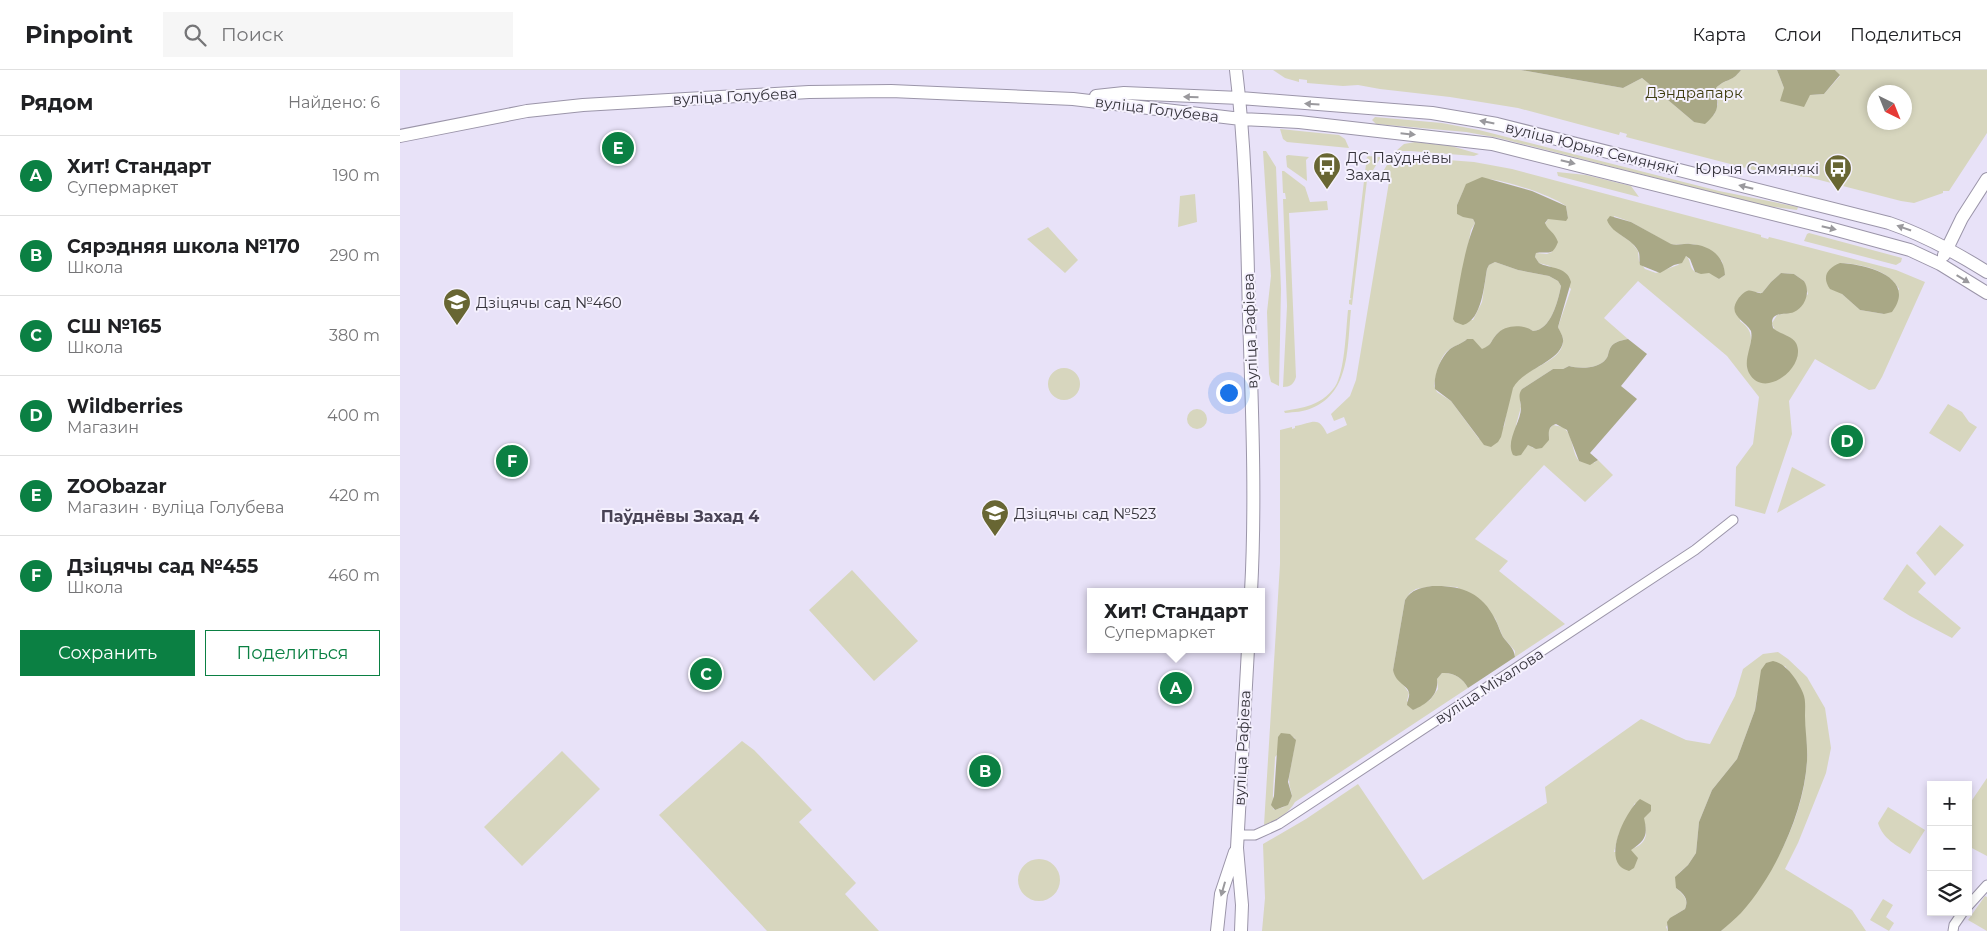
<!DOCTYPE html>
<html lang="ru">
<meta charset="utf-8">
<style>
body{margin:0;font-family:Montserrat,sans-serif;background:#f6f6f6;color:#202124}
.controls{position:absolute;right:15px;bottom:15px;display:grid;overflow:hidden;border-radius:0px;box-shadow:0 2px 8px #0003}
.controls button{width:45px;height:45px;display:grid;place-items:center;padding:0;border:0;border-bottom:1px solid #e0e0e0;background:#fff;color:#202124;font:25px sans-serif}
.compass{position:absolute;left:1467px;top:15px;width:45px;height:45px;border-radius:50%;background:#fff;box-shadow:0 2px 8px #0003;rotate:137deg}
.you{position:absolute;left:828px;top:322px;width:18px;height:18px;margin:-12px;border:4px solid #fff;border-radius:50%;background:#1a73e8;box-shadow:0 0 0 8px #1a73e833}
.badge{display:grid;place-items:center;width:32px;height:32px;border-radius:50%;background:#0b8043;color:#fff;font-size:16px;font-weight:700}
.pin{position:absolute;translate:-50% -50%;border:2px solid #fff;box-shadow:0 1px 5px #0006}
.popup{position:absolute;left:687px;top:518px;width:178px;height:65px;box-sizing:border-box;display:grid;place-content:center;border-radius:0px;background:#fff;filter:drop-shadow(0 1px 4px #0005);font-size:16px;white-space:nowrap;color:#757577}
.popup b{font-size:19px;color:#202124}
.popup::after{content:'';position:absolute;left:50%;top:100%;margin-left:-10px;border:10px solid transparent;border-top-color:#fff}
.list{margin:0;padding:0;list-style:none}
h2{display:flex;justify-content:space-between;align-items:center;height:65px;margin:0;padding:0 20px;font-size:21px}
h2 small{font-size:16px;font-weight:400;color:#757577}
.list li{display:grid;grid-template-columns:32px 1fr auto;gap:15px;align-items:center;box-sizing:border-box;height:80px;padding:0 20px;border-top:1px solid #e0e0e0}
.list b{display:block;font-size:19px;white-space:nowrap}
.list p{margin:0;font-size:16px;white-space:nowrap;color:#757577}
.list em{font-size:16px;font-style:normal;color:#757577}
.actions{display:flex;gap:10px;padding:15px 20px}
.actions a{flex:1;padding:11px 0;border:1px solid #0b8043;border-radius:0px;text-align:center;font-size:18px;color:#0b8043}
.actions .main{background:#0b8043;color:#fff}
.icon{flex:none;width:28px;height:28px;fill:none;stroke:currentColor;stroke-width:2;stroke-linecap:round;stroke-linejoin:round}
.map{position:relative;flex:none;width:1587px;height:861px;overflow:hidden}
header{display:flex;align-items:center;gap:30px;box-sizing:border-box;height:70px;padding:0 25px;background:#fff;border-bottom:1px solid #e0e0e0}
header strong{font-size:24px}
nav{display:flex;gap:28px;margin-inline-start:auto;font-size:18px}
.search{width:350px;height:45px;background:#f6f6f6;display:flex;align-items:center;gap:12px;box-sizing:border-box;padding:0 18px;border-radius:0px;color:#757577;font-size:19px}
main{display:flex}
aside{flex:1;background:#fff}
.map>svg:first-child{display:block}
.green{fill:#d7d6be;fill-rule:evenodd}
.forest{fill:#a9a886}
.water{fill:#a4a381}
.lines{fill:none;stroke-linecap:round;stroke-linejoin:round}
.minor-casing{stroke:#9b95a9;stroke-width:11}
.secondary-casing{stroke:#9b95a9;stroke-width:14}
.minor{stroke:#fff;stroke-width:9}
.secondary{stroke:#fff;stroke-width:12}
.oneway{fill:#9a999d}
.labels{text-anchor:middle;dominant-baseline:central;stroke-width:4;stroke-linejoin:round;paint-order:stroke}
.park-label{font-size:15px;fill:#403e12;stroke:#f5f1fe}
.street-label{font-size:15px;fill:#35333b;stroke:#f5f1fe}
.poi-label{font-size:15px;fill:#35333b;stroke:#f5f1fe;text-anchor:start}
.neighbourhood-label{font-size:16px;font-weight:bold;fill:#494355;stroke:#f5f1fe}
</style>
<header>
<strong>Pinpoint</strong>
<div class="search"><svg class="icon" aria-label="search" viewBox="0 0 24 24"><circle cx="10" cy="10" r="6"/><path d="M15 15l6 6"/></svg>Поиск</div>
<nav><a>Карта</a><a>Слои</a><a>Поделиться</a></nav>
</header>
<main>
<aside>
<h2>Рядом<small>Найдено: 6</small></h2>
<ul class="list">
<li><span class="badge">A</span><div><b>Хит! Стандарт</b><p>Супермаркет</p></div><em>190 m</em></li>
<li><span class="badge">B</span><div><b>Сярэдняя школа №170</b><p>Школа</p></div><em>290 m</em></li>
<li><span class="badge">C</span><div><b>СШ №165</b><p>Школа</p></div><em>380 m</em></li>
<li><span class="badge">D</span><div><b>Wildberries</b><p>Магазин</p></div><em>400 m</em></li>
<li><span class="badge">E</span><div><b>ZOObazar</b><p>Магазин · вуліца Голубева</p></div><em>420 m</em></li>
<li><span class="badge">F</span><div><b>Дзіцячы сад №455</b><p>Школа</p></div><em>460 m</em></li>
</ul>
<div class="actions"><a class="main">Сохранить</a><a>Поделиться</a></div>
</aside>
<div class="map">
<svg width="1587" height="861" viewBox="0 0 1587 861">
<rect width="100%" height="100%" fill="#e8e2f8"/>
<path class="green" d="M 873,0 L 1121,0 L 1223,18 L 1242,8 L 1294,52 L 1314,45 L 1318,34 L 1316,18 C 1325,9 1332,12 1341,0 L 1377,0 L 1384,18 L 1410,25 L 1424,24 L 1440,6 L 1435,0 L 1587,0 L 1587,63 L 1549,121 L 1543,121 L 1543,123 L 1514,133 L 1501,131 L 1408,107 L 1369,104 L 1226,67 L 1227,64 L 1220,62 L 1219,65 L 1118,38 L 1050,27 L 980,19 L 958,15 L 943,16 L 907,13 L 907,10 L 899,9 L 899,12 L 885,8 ZM 1474,22 L 1504,22 L 1504,52 L 1474,52 Z
M 975,47 L 1042,53 L 1079,60 L 1319,121 L 1398,137 L 1397,140 L 1366,136 L 1099,68 L 1066,62 L 976,54 L 972,50 Z
M 880,59 L 939,65 L 945,69 L 949,78 L 887,72 L 883,69 Z
M 1015,72 L 1051,76 L 1079,84 L 1074,86 L 1010,81 L 996,81 L 1004,74 Z
M 863,81 L 866,81 L 876,97 L 881,219 L 879,316 L 871,312 L 869,304 L 867,242 L 871,206 Z
M 888,85 L 909,87 L 906,90 L 907,111 L 887,97 L 886,86 Z
M 967,86 L 981,87 L 967,110 L 952,235 L 949,234 L 949,230 L 952,229 L 950,228 Z
M 1009,87 L 1074,92 L 1112,99 L 1361,165 L 1361,167 L 1368,169 L 1369,167 L 1496,200 L 1525,212 L 1482,307 L 1475,319 L 1469,320 L 1415,289 L 1389,331 L 1392,364 L 1365,444 L 1335,436 L 1336,397 L 1353,374 L 1359,327 L 1327,286 L 1238,211 L 1204,248 L 1228,269 C 1219,271 1212,272 1209,281 C 1208,284 1208,287 1206,289 C 1199,299 1179,299 1169,296 L 1163,299 L 1153,299 L 1122,319 L 1120,331 L 1121,337 L 1116,355 L 1124,380 L 1126,376 L 1129,375 L 1133,378 L 1149,366 L 1148,361 L 1153,355 L 1163,357 C 1174,366 1171,381 1179,391 L 1194,393 L 1198,390 L 1213,405 L 1185,432 L 1144,395 L 1075,469 L 1108,491 L 1099,501 L 1165,554 L 1115,587 L 1115,581 L 1103,567 L 1095,548 L 1057,517 L 1033,516 L 1016,519 L 1010,523 L 1005,530 L 993,600 L 1009,623 L 1007,631 L 1013,640 L 1030,630 L 1038,619 L 1037,609 L 1042,603 C 1053,602 1063,608 1068,618 L 895,732 C 887,745 878,750 864,755 L 880,494 L 880,360 L 892,357 L 892,359 L 895,358 L 895,356 C 913,353 918,345 927,364 L 947,355 L 944,347 L 934,351 L 931,344 L 950,326 L 956,310 L 989,112 L 983,110 L 981,105 L 991,88 ZM 1087,109 C 1105,110 1151,125 1166,136 L 1168,148 L 1148,149 L 1145,154 L 1152,182 L 1147,184 L 1136,183 L 1135,187 L 1139,193 L 1150,196 L 1171,219 L 1158,257 C 1159,261 1162,265 1163,268 C 1166,291 1127,298 1116,311 C 1108,323 1107,344 1104,357 L 1079,369 L 1051,331 L 1037,322 L 1034,316 C 1037,303 1039,284 1053,277 C 1058,275 1062,273 1067,269 L 1082,280 C 1092,275 1090,272 1096,265 C 1103,256 1124,255 1133,261 C 1151,260 1158,231 1161,216 L 1158,211 L 1149,206 L 1118,200 L 1095,192 L 1089,195 L 1087,199 L 1082,232 L 1073,250 L 1054,249 L 1071,160 L 1075,153 L 1073,149 L 1057,144 L 1057,135 L 1064,119 ZM 1214,146 L 1231,152 L 1270,174 C 1278,176 1283,173 1290,174 C 1302,174 1312,184 1322,191 L 1325,205 L 1319,209 C 1316,207 1312,203 1309,203 C 1303,201 1298,206 1293,200 C 1289,195 1291,190 1286,186 L 1278,195 L 1256,203 L 1245,199 L 1239,191 L 1238,181 L 1232,173 L 1217,162 ZM 1440,193 C 1461,194 1488,199 1499,219 L 1484,244 L 1460,240 L 1442,224 ZM 1381,203 L 1394,204 L 1404,211 L 1408,224 L 1389,243 L 1377,245 L 1372,253 L 1375,261 L 1387,266 L 1397,287 L 1388,301 L 1381,308 L 1348,301 C 1345,278 1361,266 1340,251 L 1338,229 L 1348,221 L 1362,223 L 1371,212 ZM 894,667 C 897,674 889,700 889,710 C 889,715 891,721 892,726 L 884,737 L 874,740 C 871,735 875,696 875,687 Z
M 882,101 L 884,101 L 905,117 L 910,132 L 927,131 L 928,140 L 889,143 L 896,307 C 894,314 890,317 883,317 L 887,236 L 883,129 L 886,129 L 885,123 L 883,123 Z
M 1157,102 L 1186,105 L 1231,116 L 1239,127 L 1158,106 Z
M 795,124 L 797,152 L 778,157 L 780,126 Z
M 648,157 L 678,190 L 665,203 L 627,169 Z
M 1409,163 L 1502,188 L 1501,192 L 1496,195 L 1404,171 L 1407,164 Z
M 948,240 L 951,240 C 947,276 951,322 912,338 C 904,342 894,342 885,343 L 884,341 C 893,339 903,338 911,335 C 922,331 932,323 937,313 C 945,296 946,259 948,240 Z
M648 314a16 16 0 1 1 32 0a16 16 0 1 1-32 0Z
M 1548,334 L 1562,342 L 1569,352 L 1577,357 L 1560,382 L 1529,363 Z
M787 349a10 10 0 1 1 20 0a10 10 0 1 1-20 0Z
M 1392,397 L 1426,415 L 1377,443 Z
M 1540,455 L 1564,475 L 1535,506 L 1516,483 Z
M 1507,494 L 1526,513 L 1518,522 L 1561,558 L 1552,568 L 1510,546 L 1483,529 Z
M 452,500 L 518,571 L 474,611 L 409,540 Z
M 1378,582 L 1388,589 L 1407,607 L 1425,638 L 1431,678 L 1426,703 L 1398,773 L 1385,799 L 1452,840 L 1466,861 L 1321,861 C 1366,820 1404,753 1407,690 C 1408,680 1406,670 1405,660 C 1404,645 1405,632 1400,618 C 1397,610 1390,604 1385,596 L 1357,625 L 1355,640 L 1337,689 L 1312,720 L 1299,752 L 1296,783 L 1288,795 L 1279,803 L 1276,818 C 1283,824 1289,829 1285,839 L 1275,845 L 1266,857 L 1268,861 L 862,861 L 865,828 L 863,774 L 906,749 L 958,714 L 1023,810 L 1147,733 L 1145,717 L 1241,649 L 1286,670 L 1310,674 L 1335,626 L 1343,599 L 1363,584 ZM 1235,733 C 1253,763 1251,779 1214,782 L 1219,763 Z
M 342,671 L 354,680 L 412,740 L 399,752 L 456,813 L 445,824 L 479,861 L 367,861 L 259,745 Z
M 162,681 L 200,719 L 122,796 L 84,757 Z
M 1587,708 L 1587,786 L 1568,776 L 1568,736 Z
M 1488,737 L 1525,760 L 1510,784 C 1496,775 1483,769 1478,753 Z
M618 810a21 21 0 1 1 42 0a21 21 0 1 1-42 0Z
M 1585,826 L 1587,827 L 1587,861 L 1568,850 Z
M 1483,829 L 1493,835 L 1486,847 L 1494,853 L 1489,861 L 1470,850 Z"/>
<path class="forest" d="M 1121,0 L 1341,0 C 1331,13 1326,8 1316,18 C 1318,36 1320,41 1305,54 L 1294,52 L 1242,8 L 1223,18 Z
M 1377,0 L 1435,0 L 1440,5 L 1424,24 L 1410,25 L 1404,37 L 1380,31 L 1384,18 Z
M 1082,107 L 1132,121 L 1166,136 L 1168,148 L 1166,151 L 1148,149 L 1145,153 C 1149,162 1154,161 1158,172 C 1152,187 1149,181 1136,183 L 1135,187 L 1139,193 C 1150,199 1167,196 1171,212 L 1158,257 C 1160,262 1164,267 1163,272 C 1160,292 1123,299 1113,318 L 1101,367 L 1098,372 L 1091,377 L 1084,375 L 1051,331 L 1035,319 C 1033,306 1040,288 1050,279 C 1055,275 1062,274 1067,269 L 1073,269 L 1082,279 C 1092,275 1090,272 1096,265 C 1105,254 1123,254 1133,261 C 1151,260 1158,231 1161,216 L 1158,211 L 1149,206 L 1118,200 L 1095,192 L 1089,195 L 1087,199 C 1084,215 1082,250 1063,255 L 1055,252 L 1053,249 C 1059,218 1063,182 1075,153 L 1073,149 L 1063,147 L 1057,144 L 1057,135 L 1066,114 Z
M 1210,146 L 1231,152 L 1271,174 C 1278,176 1283,173 1290,174 C 1309,175 1324,185 1325,205 L 1319,209 L 1309,203 L 1301,204 L 1295,202 L 1290,189 L 1286,186 L 1282,193 L 1274,195 L 1260,203 L 1240,195 C 1239,191 1240,187 1239,183 C 1234,168 1212,165 1207,150 Z
M 1440,193 C 1465,194 1518,207 1492,242 L 1484,244 L 1460,240 L 1442,224 L 1430,219 C 1421,206 1428,198 1440,193 Z
M 1381,203 L 1394,204 L 1404,211 C 1411,222 1405,237 1394,242 C 1385,246 1368,240 1373,258 C 1379,264 1391,265 1396,273 C 1408,296 1364,331 1349,303 C 1342,290 1354,274 1351,261 C 1344,250 1327,245 1338,229 C 1340,226 1344,222 1347,221 C 1352,219 1357,224 1362,223 L 1371,212 Z
M 1228,269 L 1247,284 L 1221,316 L 1237,329 L 1190,383 L 1198,390 L 1190,395 L 1179,391 L 1167,360 L 1156,354 C 1147,357 1149,363 1149,370 L 1142,378 L 1136,379 L 1128,375 L 1121,385 L 1116,386 L 1113,385 C 1105,371 1121,352 1121,338 C 1121,330 1117,326 1122,319 L 1153,299 L 1163,299 L 1169,296 C 1179,299 1199,299 1206,289 C 1208,287 1208,284 1209,281 C 1212,272 1219,271 1228,269 Z
M 1032,516 C 1060,515 1082,522 1095,549 C 1098,554 1100,562 1103,567 C 1108,574 1114,578 1115,587 L 1068,618 C 1063,608 1053,602 1042,603 L 1037,609 C 1039,625 1027,634 1013,640 L 1007,635 C 1007,631 1010,626 1009,623 C 1008,615 996,614 993,600 L 1005,530 C 1012,519 1020,518 1032,516 Z
M 881,663 L 890,664 L 896,670 L 888,712 L 892,726 L 888,735 L 875,740 L 871,735 L 874,726 L 878,667 Z
M 1240,729 L 1251,735 L 1251,741 L 1244,748 C 1248,765 1246,770 1231,780 L 1238,788 L 1234,798 L 1229,801 C 1226,800 1221,798 1219,795 C 1207,779 1227,740 1240,729 Z"/>
<path class="water" d="M 1373,591 C 1386,593 1398,611 1403,623 C 1406,630 1405,638 1405,646 C 1405,661 1408,676 1407,691 C 1404,742 1375,805 1341,843 C 1335,849 1328,855 1321,861 L 1268,861 L 1267,852 L 1270,848 L 1285,839 C 1289,829 1284,824 1276,818 L 1275,807 L 1288,795 L 1296,783 L 1299,752 L 1312,720 L 1337,689 L 1355,640 L 1361,600 L 1366,593 Z"/>
<g class="lines">
<g class="minor-casing">
<path id="minor" d="M 837,765 L 855,765 L 879,754 L 1295,480 L 1333,450
M 1568,836 L 1587,815
M 1553,861 L 1554,855 L 1563,842"/>
</g>
<g class="secondary-casing">
<path id="secondary" d="M 836,0 C 846,81 847,164 849,246 C 852,338 856,430 851,522
M 696,26 L 724,23 L 840,28 L 1032,43 L 1097,54 L 1489,153 C 1524,165 1555,182 1587,202
M 0,66 L 127,41 L 183,35 L 320,27 L 409,22 L 491,21 L 673,29 L 841,49 L 899,52 L 1092,74 L 1433,159 L 1510,180 L 1540,194 L 1587,223
M 1544,185 L 1562,148 L 1587,109
M 817,861 L 821,824 L 835,782
M 841,861 L 842,835 L 837,778 L 848,579"/>
</g>
<use href="#minor" class="minor"/>
<use href="#secondary" class="secondary"/>
</g>
<defs><path id="oneway-solid" d="M-6-.8H1V-3.2L6.5 0L1 3.2V.8H-6Z" transform="scale(1.25)"/></defs>
<g class="oneway">
<use href="#oneway-solid" transform="translate(791 27) rotate(-178)"/>
<use href="#oneway-solid" transform="translate(912 34) rotate(-176)"/>
<use href="#oneway-solid" transform="translate(1087 52) rotate(-169)"/>
<use href="#oneway-solid" transform="translate(1008 64) rotate(6)"/>
<use href="#oneway-solid" transform="translate(1168 92) rotate(14)"/>
<use href="#oneway-solid" transform="translate(1346 117) rotate(-166)"/>
<use href="#oneway-solid" transform="translate(1429 158) rotate(13)"/>
<use href="#oneway-solid" transform="translate(1504 158) rotate(-161)"/>
<use href="#oneway-solid" transform="translate(1563 209) rotate(31)"/>
<use href="#oneway-solid" transform="translate(823 819) rotate(106)"/>
</g>
<defs>
<g id="bus-pin" transform="scale(1.4375)"><path d="M0 17L-7.5 6A9.5 9.5 0 1 1 7.5 6Z" fill="#686633" stroke="#f5f1fe"/><path d="M-5-6H5V4H4V6H2V4H-2V6H-4V4H-5ZM-3.5-4V0h7V-4ZM-3.5 1.2v1.5H-2V1.2ZM2 1.2v1.5H3.5V1.2Z" fill="#fff"/></g>
<g id="school-pin" transform="scale(1.4375)"><path d="M0 17L-7.5 6A9.5 9.5 0 1 1 7.5 6Z" fill="#686633" stroke="#f5f1fe"/><path d="M0-5L7-2L0 1L-7-2ZM-4 1L0 2.5L4 1V4Q0 6-4 4Z" fill="#fff"/></g>
</defs>
<g fill-rule="evenodd">
<use href="#bus-pin" x="927" y="96"/>
<use href="#bus-pin" x="1438" y="98"/>
<use href="#school-pin" x="57" y="232"/>
<use href="#school-pin" x="595" y="443"/>
</g>
<g class="labels">
<g class="park-label">
<text x="1294" y="22">Дэндрапарк</text>
</g>
<g class="street-label">
<text transform="translate(335 26) rotate(-3)">вуліца Голубева</text>
<text transform="translate(757 39) rotate(7)">вуліца Голубева</text>
<text transform="translate(1192 78) rotate(14)">вуліца Юрыя Семянякі</text>
<text transform="translate(850 261) rotate(-92)">вуліца Рафіева</text>
<text transform="translate(1089 616) rotate(-33)">вуліца Міхалова</text>
<text transform="translate(842 678) rotate(-87)">вуліца Рафіева</text>
</g>
<g class="poi-label">
<text x="946" y="87">ДС Паўднёвы<tspan x="946" dy="17">Захад</tspan></text>
<text x="1419" y="98" text-anchor="end">Юрыя Сямянякі</text>
<text x="76" y="232">Дзіцячы сад №460</text>
<text x="614" y="443">Дзіцячы сад №523</text>
</g>
<g class="neighbourhood-label">
<text x="280" y="446">Паўднёвы Захад 4</text>
</g>
</g>
</svg>
<div class="controls">
<button>+</button>
<button>−</button>
<button><svg class="icon" aria-label="layers" viewBox="0 0 24 24"><path d="M12 4l9 5-9 5-9-5zM3 14l9 5 9-5"/></svg></button>
</div>
<svg class="compass" viewBox="-18 -18 36 36"><path d="M0-13l5 13h-10z" fill="#e53935"/><path d="M0 13l5-13h-10z" fill="#757577"/></svg>
<div class="you"></div>
<div class="pin badge" style="left:776px;top:618px">A</div>
<div class="popup"><b>Хит! Стандарт</b>Супермаркет</div>
<div class="pin badge" style="left:585px;top:701px">B</div>
<div class="pin badge" style="left:306px;top:604px">C</div>
<div class="pin badge" style="left:1447px;top:371px">D</div>
<div class="pin badge" style="left:218px;top:78px">E</div>
<div class="pin badge" style="left:112px;top:391px">F</div>
</div>
</main>
